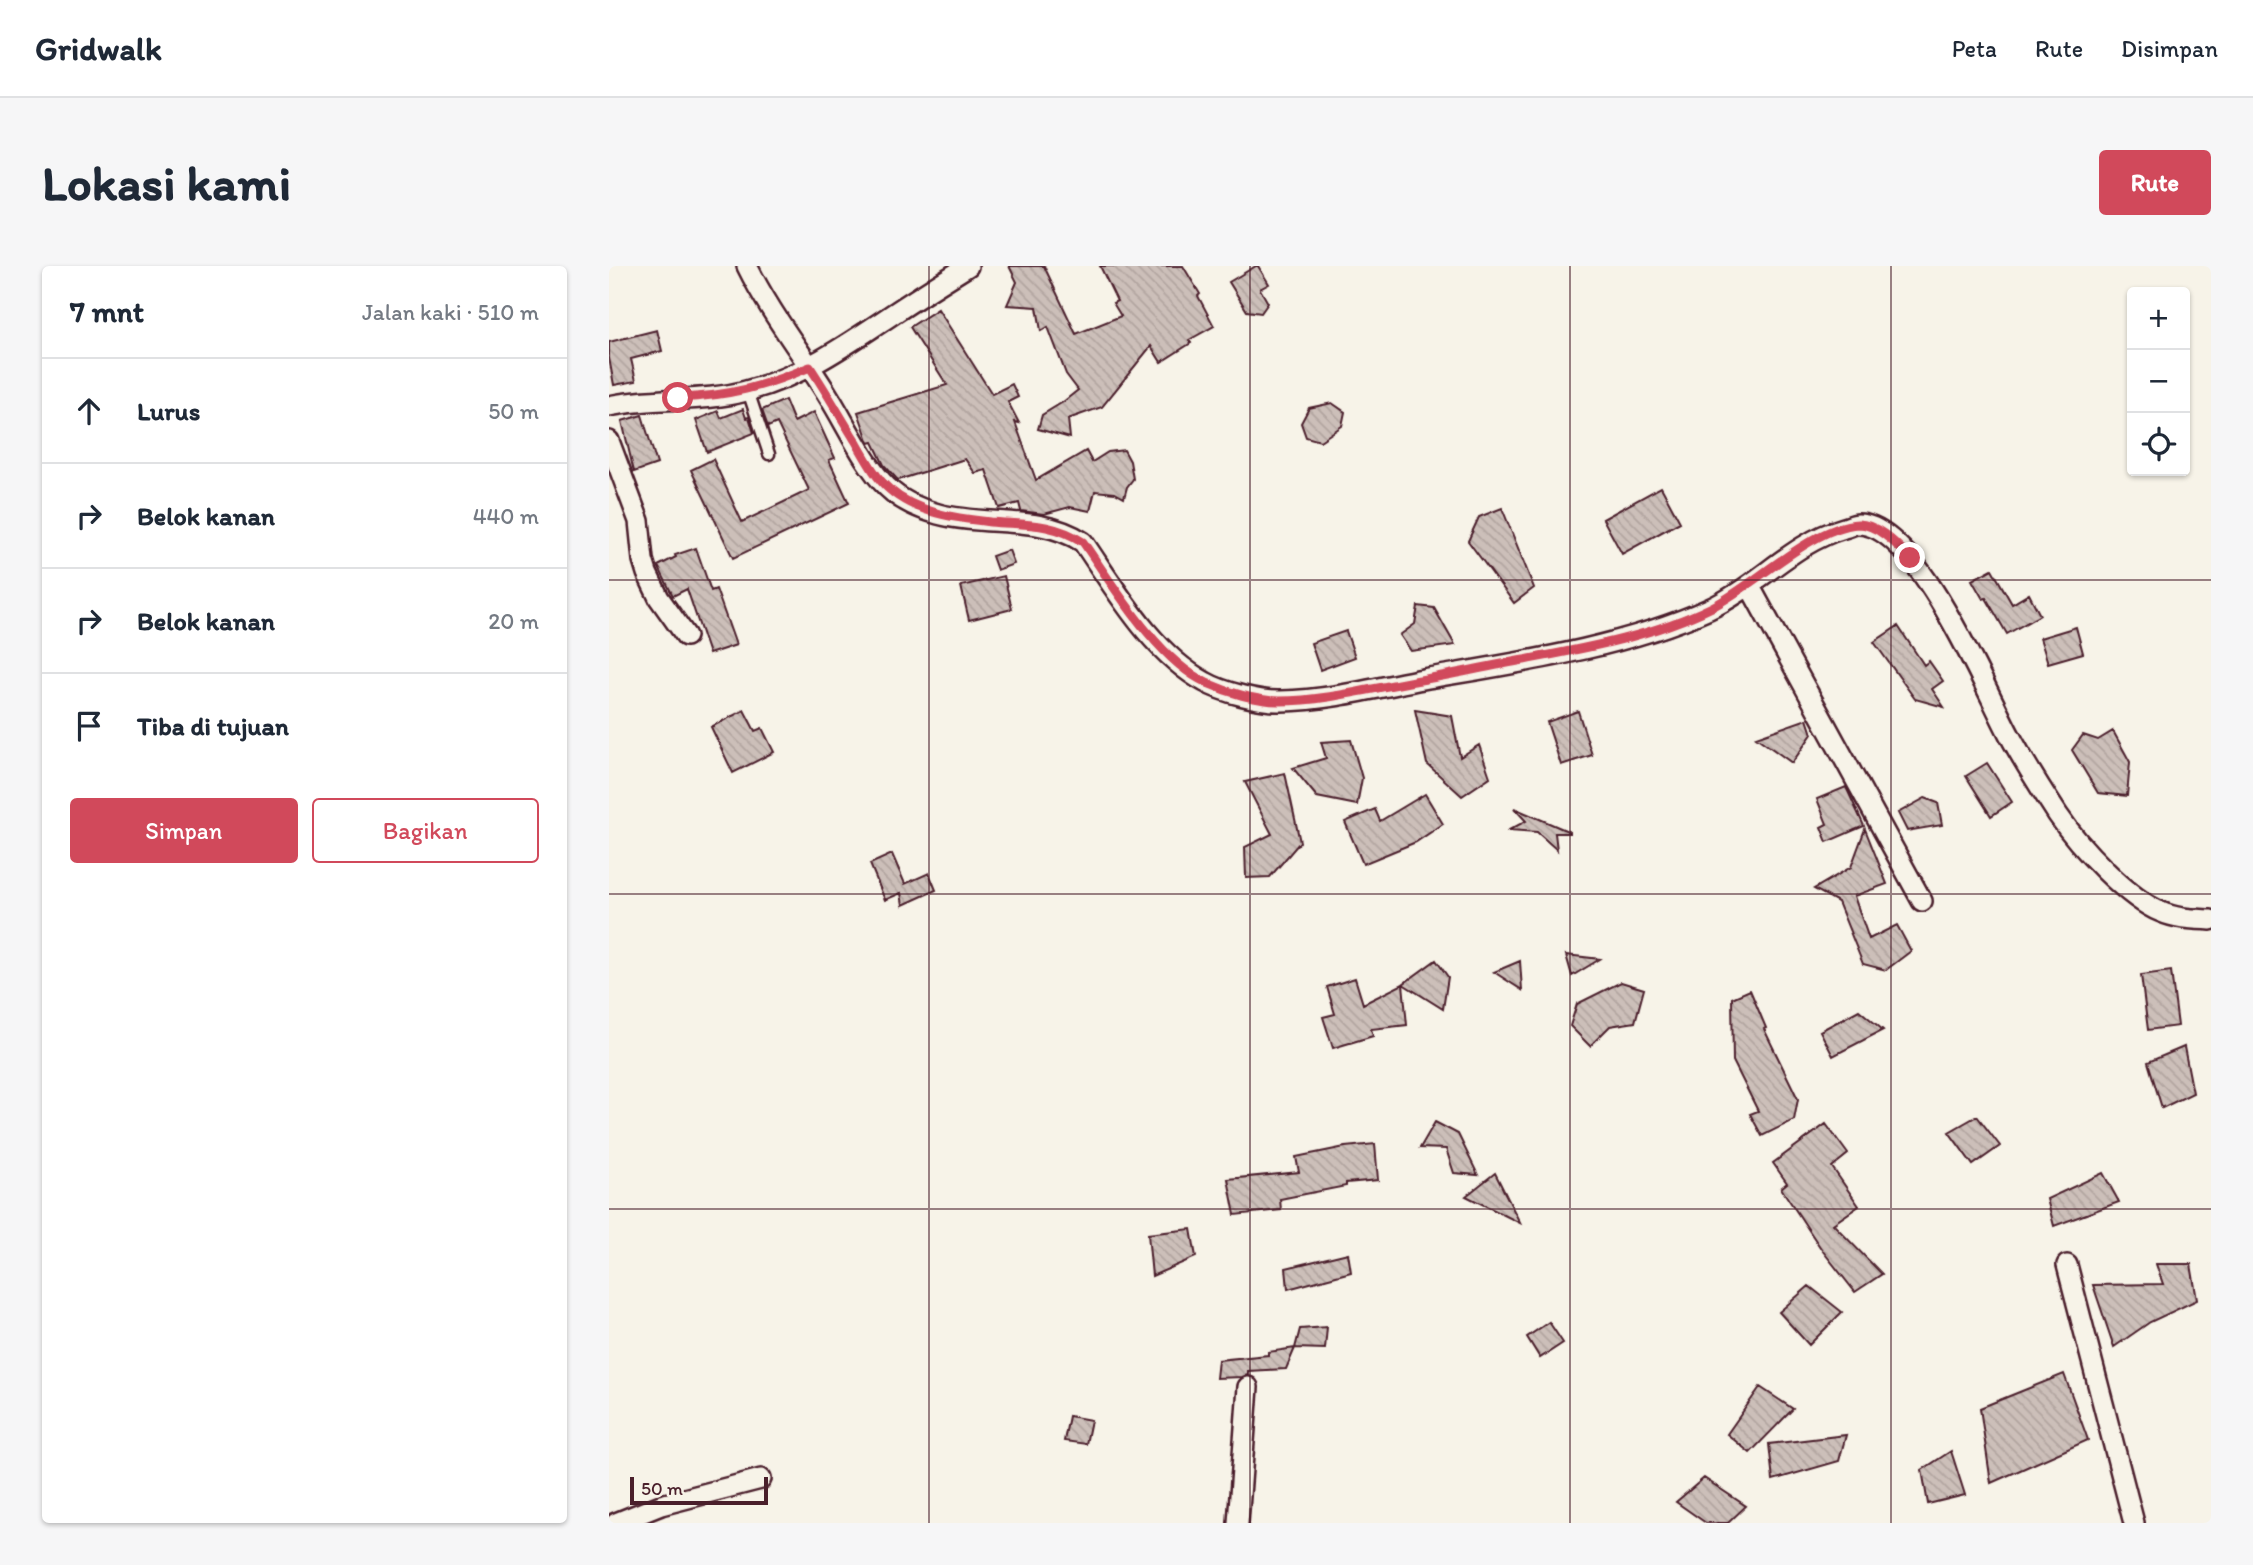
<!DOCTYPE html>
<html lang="id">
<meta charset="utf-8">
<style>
body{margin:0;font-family:Itim,sans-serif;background:#f6f6f7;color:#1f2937}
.controls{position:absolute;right:21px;top:21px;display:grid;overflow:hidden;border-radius:7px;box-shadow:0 2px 5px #0004}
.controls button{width:63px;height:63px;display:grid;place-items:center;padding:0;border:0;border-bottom:2px solid #e0e1e3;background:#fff;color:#1f2937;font:35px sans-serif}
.scale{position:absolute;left:21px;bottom:18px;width:138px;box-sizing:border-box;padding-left:7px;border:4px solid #4a1f2b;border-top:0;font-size:19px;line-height:24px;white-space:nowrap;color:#4a1f2b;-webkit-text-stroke:5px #f7f3e8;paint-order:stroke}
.stop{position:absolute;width:21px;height:21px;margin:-16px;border:5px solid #d1495b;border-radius:50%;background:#fff}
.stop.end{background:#d1495b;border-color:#fff;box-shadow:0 2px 7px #0008}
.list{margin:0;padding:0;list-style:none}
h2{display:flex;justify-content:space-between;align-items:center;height:91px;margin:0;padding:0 28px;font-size:30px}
h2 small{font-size:23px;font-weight:400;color:#747a83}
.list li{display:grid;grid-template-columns:46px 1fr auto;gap:21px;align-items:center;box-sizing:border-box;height:105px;padding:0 28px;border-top:2px solid #e0e1e3}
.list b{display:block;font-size:26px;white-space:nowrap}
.list em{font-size:23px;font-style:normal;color:#747a83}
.actions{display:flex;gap:14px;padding:21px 28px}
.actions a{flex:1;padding:16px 0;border:2px solid #d1495b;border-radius:7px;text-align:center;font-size:24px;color:#d1495b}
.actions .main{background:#d1495b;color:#fff}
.icon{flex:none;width:38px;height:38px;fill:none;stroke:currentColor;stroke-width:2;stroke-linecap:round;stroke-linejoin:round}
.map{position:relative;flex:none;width:1602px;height:1257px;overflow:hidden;border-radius:7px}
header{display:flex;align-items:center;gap:42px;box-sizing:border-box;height:98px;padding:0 35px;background:#fff;border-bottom:2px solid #e0e1e3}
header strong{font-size:33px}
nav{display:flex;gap:38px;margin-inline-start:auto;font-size:24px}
.intro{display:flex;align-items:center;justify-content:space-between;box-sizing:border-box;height:168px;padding:0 42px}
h1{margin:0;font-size:49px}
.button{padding:18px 32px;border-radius:7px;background:#d1495b;color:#fff;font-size:24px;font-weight:700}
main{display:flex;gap:42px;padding:0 42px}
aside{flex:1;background:#fff;border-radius:7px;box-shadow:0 2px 5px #0004}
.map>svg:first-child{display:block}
.building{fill:url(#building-back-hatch);stroke:#4a1f2b;stroke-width:2}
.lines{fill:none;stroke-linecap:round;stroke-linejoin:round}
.lane-casing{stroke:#4a1f2b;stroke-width:15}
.street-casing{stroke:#4a1f2b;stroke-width:24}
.lane{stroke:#f7f3e8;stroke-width:10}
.street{stroke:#f7f3e8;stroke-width:19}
.route{stroke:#d1495b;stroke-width:9}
.grid{fill:none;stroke:#4a1f2b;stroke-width:2;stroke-opacity:0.55}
</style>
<header>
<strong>Gridwalk</strong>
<nav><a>Peta</a><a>Rute</a><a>Disimpan</a></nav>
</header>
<div class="intro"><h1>Lokasi kami</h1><a class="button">Rute</a></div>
<main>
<aside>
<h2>7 mnt<small>Jalan kaki · 510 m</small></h2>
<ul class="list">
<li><svg class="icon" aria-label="ahead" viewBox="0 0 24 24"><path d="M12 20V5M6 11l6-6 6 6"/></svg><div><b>Lurus</b></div><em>50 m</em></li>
<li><svg class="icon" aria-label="right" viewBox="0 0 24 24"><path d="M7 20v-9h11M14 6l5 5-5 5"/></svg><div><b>Belok kanan</b></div><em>440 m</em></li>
<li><svg class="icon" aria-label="right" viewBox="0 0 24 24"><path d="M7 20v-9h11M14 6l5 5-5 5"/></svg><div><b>Belok kanan</b></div><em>20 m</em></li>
<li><svg class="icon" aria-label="arrive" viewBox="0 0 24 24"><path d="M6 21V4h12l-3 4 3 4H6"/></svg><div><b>Tiba di tujuan</b></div></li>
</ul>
<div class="actions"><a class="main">Simpan</a><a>Bagikan</a></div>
</aside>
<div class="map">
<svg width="1602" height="1257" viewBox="0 0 1602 1257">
<defs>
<pattern id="building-back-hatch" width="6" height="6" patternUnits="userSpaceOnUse" patternTransform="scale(1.75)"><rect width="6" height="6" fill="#ccbfb9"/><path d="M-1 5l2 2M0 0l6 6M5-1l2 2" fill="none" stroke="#b1a49f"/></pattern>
</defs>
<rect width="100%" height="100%" fill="#f7f3e8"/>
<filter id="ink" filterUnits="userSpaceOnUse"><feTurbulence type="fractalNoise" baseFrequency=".0143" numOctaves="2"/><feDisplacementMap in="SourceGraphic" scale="14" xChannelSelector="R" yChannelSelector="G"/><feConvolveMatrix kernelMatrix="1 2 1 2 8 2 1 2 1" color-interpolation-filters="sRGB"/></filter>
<g filter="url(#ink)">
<path class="building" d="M 400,0 L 435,0 L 467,68 L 512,50 L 504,37 L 508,35 L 491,0 L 574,0 L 591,28 L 589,30 L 605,60 L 580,74 L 582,77 L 552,96 L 542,80 L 493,141 L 459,153 L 461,172 L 429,163 L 433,149 L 454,136 L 469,124 L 457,108 L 439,61 L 432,65 L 428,41 L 398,39 L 408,16 Z
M 647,0 L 649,0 L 660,18 L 651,23 L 659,37 L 652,47 L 638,45 L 620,16 Z
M 329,43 L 383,128 L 403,118 L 409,131 L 399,136 L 410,157 L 406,156 L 427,214 L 477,185 L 483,196 L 499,186 L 515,184 L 521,195 L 524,213 L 518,221 L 515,232 L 506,227 L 486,225 L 481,245 L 461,241 L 435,248 L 412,245 L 410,237 L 390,242 L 377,204 L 366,207 L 356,193 L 289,214 L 287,212 L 275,199 L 264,176 L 260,177 L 249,146 L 338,119 L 301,61 Z
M 48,64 L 53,85 L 22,93 L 27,115 L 5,119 L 0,92 L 0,76 Z
M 176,134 L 185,156 L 205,146 L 226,192 L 220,194 L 240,237 L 124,292 L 82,204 L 104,193 L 133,256 L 200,224 L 168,157 L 159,161 L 153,144 Z
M 723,137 L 736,146 L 733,160 L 711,175 L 697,171 L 692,157 L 700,142 Z
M 134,143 L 137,152 L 140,151 L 145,167 L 98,186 L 87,154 L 109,145 L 112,152 Z
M 33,149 L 48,198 L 25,206 L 13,155 Z
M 1052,221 L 1071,256 L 1013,288 L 994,253 Z
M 893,242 L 925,322 L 905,337 L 859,275 L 870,251 Z
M 87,282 L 102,325 L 107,323 L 127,379 L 100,388 L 78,323 L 64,330 L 49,300 L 67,291 L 66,289 Z
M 400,284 L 405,298 L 388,304 L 383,290 Z
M 1383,303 L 1403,338 L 1420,328 L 1431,349 L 1398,368 L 1377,332 L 1374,333 L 1363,314 Z
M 395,310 L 403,343 L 360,354 L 352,320 Z
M 809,340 L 825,342 L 846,379 L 802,385 L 791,369 L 806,358 Z
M 1289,360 L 1315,399 L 1320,395 L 1334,415 L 1323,423 L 1335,441 L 1306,433 L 1265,376 Z
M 1467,361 L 1474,387 L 1439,397 L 1431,372 Z
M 737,365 L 746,391 L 711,404 L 702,377 Z
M 135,444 L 146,465 L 153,462 L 165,486 L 124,507 L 102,461 Z
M 806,444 L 843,450 L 851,491 L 870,479 L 881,511 L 853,530 L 818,498 Z
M 969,445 L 983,489 L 952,499 L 938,456 Z
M 1198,453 L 1203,468 L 1183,497 L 1147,471 Z
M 1504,465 L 1521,496 L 1518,530 L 1489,527 L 1463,484 L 1474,469 L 1489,474 Z
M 742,474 L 753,512 L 748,539 L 708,531 L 684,502 L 717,492 L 712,476 Z
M 1378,497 L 1403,536 L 1382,550 L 1357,510 Z
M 676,507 L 691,576 L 661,611 L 637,612 L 636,581 L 663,568 L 636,516 Z
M 1237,521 L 1255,560 L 1218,576 L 1212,561 L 1218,558 L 1208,533 Z
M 816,528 L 834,558 L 807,576 L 754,598 L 736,556 L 766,543 L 771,555 Z
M 1316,532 L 1329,537 L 1333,559 L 1298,565 L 1289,547 Z
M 905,542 L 961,566 L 961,567 L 946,567 L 948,584 L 928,566 L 900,564 L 917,555 Z
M 1256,563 L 1278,618 L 1245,630 L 1260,673 L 1288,659 L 1302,685 L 1277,704 L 1254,698 L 1229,636 L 1205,623 L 1242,601 Z
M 283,588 L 296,618 L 320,607 L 327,624 L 294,639 L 292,627 L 276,634 L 261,598 Z
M 957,689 L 991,693 L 963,710 Z
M 827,694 L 839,711 L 834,743 L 794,718 Z
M 911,695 L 913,724 L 885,706 Z
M 1562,705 L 1569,760 L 1539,764 L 1532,709 Z
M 746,712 L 754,738 L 794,718 L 798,759 L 762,763 L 764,770 L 724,782 L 714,751 L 726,748 L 718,721 Z
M 1012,716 L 1035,723 L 1026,756 L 1001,760 L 981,780 L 961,760 L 968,738 Z
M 1141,724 L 1157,762 L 1155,763 L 1189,833 L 1185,854 L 1153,870 L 1141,848 L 1149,845 L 1124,795 L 1123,732 Z
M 1250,744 L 1274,764 L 1224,790 L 1211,765 Z
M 1575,781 L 1584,827 L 1553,842 L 1539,796 Z
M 1368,850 L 1391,880 L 1364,899 L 1340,866 Z
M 826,856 L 849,868 L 869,909 L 845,907 L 837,883 L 811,882 Z
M 1217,858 L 1239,888 L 1223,901 L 1250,940 L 1224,958 L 1273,1008 L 1246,1026 L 1213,984 L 1172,922 L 1178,917 L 1164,897 Z
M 766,878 L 769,914 L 737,917 L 737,920 L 671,933 L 672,944 L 626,949 L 619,913 L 690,906 L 687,891 L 736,881 Z
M 886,907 L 911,957 L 857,930 Z
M 1494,907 L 1510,936 L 1445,960 L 1438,933 Z
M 582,963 L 587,991 L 543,1010 L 539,968 Z
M 739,987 L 742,1006 L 679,1023 L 677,1002 Z
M 1547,998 L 1582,998 L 1588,1034 L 1541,1056 L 1505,1081 L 1484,1019 L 1554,1018 Z
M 1200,1020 L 1233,1046 L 1200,1079 L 1170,1046 Z
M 940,1056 L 954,1077 L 931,1092 L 918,1071 Z
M 718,1061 L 716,1083 L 686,1082 L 691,1063 Z
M 686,1082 L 677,1103 L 639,1105 L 639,1109 L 633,1111 L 607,1112 L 609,1094 L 659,1089 L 659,1086 Z
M 1455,1108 L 1479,1174 L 1382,1217 L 1371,1142 Z
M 1151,1121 L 1184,1143 L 1141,1187 L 1118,1168 Z
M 460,1150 L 482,1154 L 477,1178 L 455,1175 Z
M 1237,1169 L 1230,1195 L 1164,1214 L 1160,1178 Z
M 1342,1185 L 1356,1229 L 1319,1238 L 1313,1204 Z
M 1095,1212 L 1137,1240 L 1119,1257 L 1097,1257 L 1067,1236 Z"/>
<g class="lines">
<g class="lane-casing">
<path id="lane" d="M 139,125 L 160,188"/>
</g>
<g class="street-casing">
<path id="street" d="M 138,0 C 161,47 193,87 220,131 C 237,158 256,200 278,221 C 291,234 311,243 329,248 C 377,261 432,248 474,276 C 507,324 543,387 596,416 C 613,426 652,436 672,435 C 720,434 767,422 814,413 C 907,397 1013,382 1100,343 C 1148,321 1183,277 1235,262 C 1240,261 1244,258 1249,258 C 1308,258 1376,423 1400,468 C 1415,496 1432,523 1449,549 C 1470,580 1518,632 1552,646 C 1568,653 1586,653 1602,654
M 0,140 C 45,130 93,137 137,125 C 193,111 240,77 287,46 C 311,30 335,15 359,0
M 0,175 L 30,255 L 34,294 L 38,307 L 50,332 L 77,370
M 1140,319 L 1313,635
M 1458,999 L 1525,1257
M 7,1257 L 52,1239 L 152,1213
M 629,1257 L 639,1121"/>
</g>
<use href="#lane" class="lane"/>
<use href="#street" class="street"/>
</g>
</g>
<g class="lines" filter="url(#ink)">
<path class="route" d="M 69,132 C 121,130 153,121 201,101 C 217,125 231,150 246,174 C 256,191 266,211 280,223 C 307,247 346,252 381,256 C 416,259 443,256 474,276 C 504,319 549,395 598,417 C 618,426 648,435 670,435 C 717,435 764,422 811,414 C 846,408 880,400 915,394 C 978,382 1044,370 1103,341 C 1145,320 1203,261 1249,258 C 1269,258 1288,279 1301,292"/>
</g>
<path class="grid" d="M 320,0 L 320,1257M 641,0 L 641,1257M 961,0 L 961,1257M 1282,0 L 1282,1257M 0,314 L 1602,314M 0,628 L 1602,628M 0,943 L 1602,943"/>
</svg>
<div class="controls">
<button>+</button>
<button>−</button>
<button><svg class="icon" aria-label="locate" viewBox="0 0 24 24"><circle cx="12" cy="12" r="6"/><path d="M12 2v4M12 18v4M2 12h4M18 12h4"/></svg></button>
</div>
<div class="scale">50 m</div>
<div class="stop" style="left:69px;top:132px"></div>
<div class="stop end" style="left:1301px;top:292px"></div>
</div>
</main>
